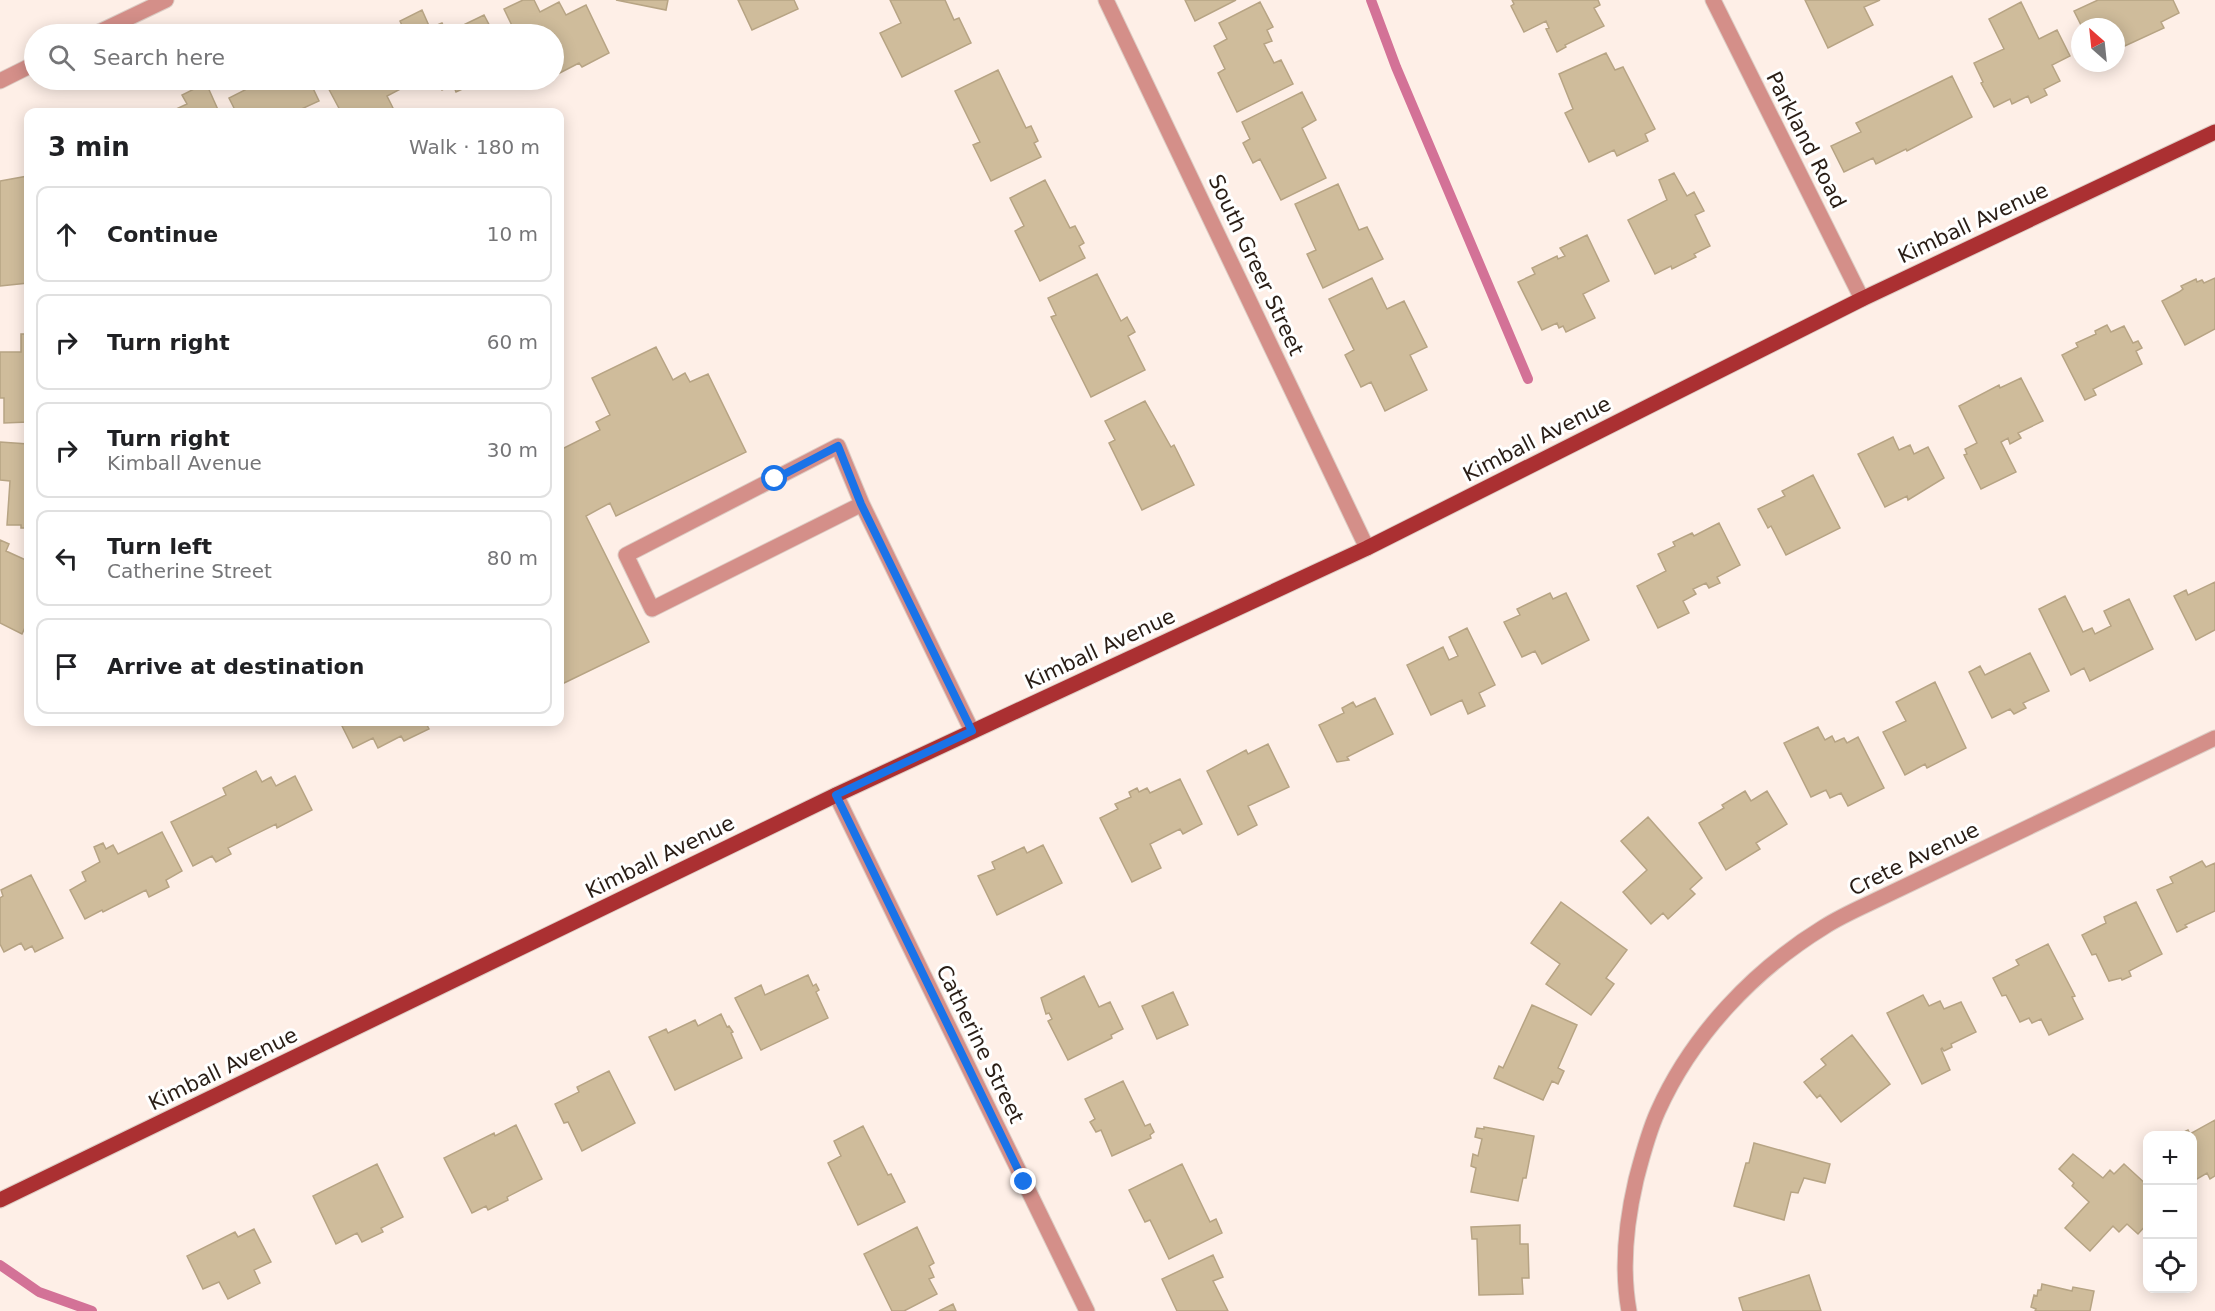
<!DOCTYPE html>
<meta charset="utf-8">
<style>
body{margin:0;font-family:"DejaVu Sans",sans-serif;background:#f6f6f6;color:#202124}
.controls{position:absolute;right:18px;bottom:18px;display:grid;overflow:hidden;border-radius:12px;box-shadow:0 3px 15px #0003}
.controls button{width:54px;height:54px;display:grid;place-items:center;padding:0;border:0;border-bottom:2px solid #e0e0e0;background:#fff;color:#202124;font:30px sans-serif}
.compass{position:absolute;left:2071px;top:18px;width:54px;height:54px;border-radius:50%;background:#fff;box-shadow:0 3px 15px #0003;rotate:333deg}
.stop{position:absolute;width:18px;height:18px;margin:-14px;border:4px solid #1a73e8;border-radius:50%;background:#fff}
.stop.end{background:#1a73e8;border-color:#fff;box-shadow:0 2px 6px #0008}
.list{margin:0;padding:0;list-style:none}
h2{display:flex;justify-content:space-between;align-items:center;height:78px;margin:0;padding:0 24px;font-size:26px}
h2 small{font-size:20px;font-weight:400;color:#757577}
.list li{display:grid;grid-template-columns:39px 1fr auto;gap:18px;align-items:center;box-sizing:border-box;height:96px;margin:0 12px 12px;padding:0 12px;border:2px solid #e0e0e0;border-radius:12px}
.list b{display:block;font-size:22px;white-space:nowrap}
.list p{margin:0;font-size:20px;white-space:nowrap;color:#757577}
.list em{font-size:20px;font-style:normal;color:#757577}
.icon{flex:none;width:33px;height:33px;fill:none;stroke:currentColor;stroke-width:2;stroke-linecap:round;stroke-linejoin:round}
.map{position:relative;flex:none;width:2215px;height:1311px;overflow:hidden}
.search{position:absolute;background:#fff;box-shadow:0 3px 15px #0003;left:24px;top:24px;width:540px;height:66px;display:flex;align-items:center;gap:15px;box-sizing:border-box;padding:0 21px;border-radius:33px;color:#757577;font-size:22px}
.panel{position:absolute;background:#fff;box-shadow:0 3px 15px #0003;left:24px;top:108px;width:540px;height:618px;border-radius:12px}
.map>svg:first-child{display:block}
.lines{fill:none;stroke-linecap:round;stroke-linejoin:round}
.stream{stroke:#d37297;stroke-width:10}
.building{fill:#cfbc9b;stroke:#b7a484;stroke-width:1.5}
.minor-casing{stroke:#dccdc5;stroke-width:17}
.major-casing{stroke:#dccdc5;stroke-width:17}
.minor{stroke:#d48f89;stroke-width:15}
.major{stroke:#ab3032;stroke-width:15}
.route{stroke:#1a73e8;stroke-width:8}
.labels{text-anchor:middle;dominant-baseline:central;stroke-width:6;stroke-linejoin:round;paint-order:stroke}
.street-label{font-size:21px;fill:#291d15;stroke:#fff}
</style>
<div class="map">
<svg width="2215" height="1311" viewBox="0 0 2215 1311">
<rect width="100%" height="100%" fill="#feefe7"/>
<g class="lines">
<path class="stream" d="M 1371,0 L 1396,67 L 1528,379
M 0,1265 L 39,1292 L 92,1311"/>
</g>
<path class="building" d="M 523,0 L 534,0 L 540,12 L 559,2 L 566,15 L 586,5 L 609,53 L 582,67 L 579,63 L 554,76 L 554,34 L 516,34 L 504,9 Z
M 616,0 L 668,0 L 666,10 Z
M 738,0 L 794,0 L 798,9 L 752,30 Z
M 890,0 L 945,0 L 954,20 L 959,18 L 971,43 L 902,77 L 880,33 L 901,23 Z
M 1185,0 L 1236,0 L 1195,21 Z
M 1512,0 L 1598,0 L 1600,5 L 1594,8 L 1604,26 L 1565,45 L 1566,47 L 1557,52 L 1546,29 L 1549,28 L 1546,21 L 1524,32 L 1511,6 L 1514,4 Z
M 1805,0 L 1880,0 L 1864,7 L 1873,25 L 1828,48 Z
M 2098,0 L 2173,0 L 2179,13 L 2161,22 L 2164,28 L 2116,50 L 2116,27 L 2082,27 L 2074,11 Z
M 1260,2 L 1273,27 L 1267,30 L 1272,41 L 1264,44 L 1274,63 L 1281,60 L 1293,84 L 1237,112 L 1218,73 L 1225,69 L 1214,46 L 1227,39 L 1219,23 Z
M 2021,2 L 2039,39 L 2057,30 L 2070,56 L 2052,65 L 2060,81 L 2044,89 L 2047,95 L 2031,103 L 2028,96 L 2012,104 L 2010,99 L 1994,107 L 1981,83 L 1983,82 L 1974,63 L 2004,49 L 1989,19 Z
M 422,10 L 430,28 L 442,23 L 447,33 L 484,15 L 494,34 L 406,34 L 400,21 Z
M 326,29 L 329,34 L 314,34 Z
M 1606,53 L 1615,70 L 1623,67 L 1655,129 L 1645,134 L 1648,141 L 1617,156 L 1614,150 L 1589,162 L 1565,113 L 1573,109 L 1559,74 Z
M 998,70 L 1026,128 L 1031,126 L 1038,141 L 1034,143 L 1041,157 L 991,181 L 973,145 L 980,142 L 955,91 Z
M 1952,76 L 1972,117 L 1907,151 L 1906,149 L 1876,164 L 1873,158 L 1844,172 L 1831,146 L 1861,132 L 1856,123 Z
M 240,80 L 309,80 L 319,101 L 295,112 L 236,112 L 229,98 L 245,90 Z
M 324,80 L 408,80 L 410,84 L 387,96 L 394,110 L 389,112 L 341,112 Z
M 437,80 L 479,80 L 480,81 L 456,92 L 453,84 L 442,90 Z
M 206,83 L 219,112 L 170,112 L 187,104 L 182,95 Z
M 1302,92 L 1316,120 L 1302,128 L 1326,178 L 1281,200 L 1260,159 L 1253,163 L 1243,143 L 1250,139 L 1242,122 Z
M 1674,173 L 1687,196 L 1694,192 L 1704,211 L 1695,215 L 1710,246 L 1694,254 L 1696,257 L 1672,269 L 1671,266 L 1655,274 L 1628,220 L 1667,200 L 1659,180 Z
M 28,176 L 28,283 L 0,286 L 0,181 Z
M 1045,180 L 1070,228 L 1075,226 L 1084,243 L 1079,246 L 1085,258 L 1040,281 L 1015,231 L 1024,226 L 1010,198 Z
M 1338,184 L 1359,230 L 1367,227 L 1383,259 L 1323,288 L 1307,254 L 1316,250 L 1295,204 Z
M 1587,235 L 1609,281 L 1583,294 L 1595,318 L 1566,332 L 1563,326 L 1559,328 L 1557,323 L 1542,330 L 1518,282 L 1535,274 L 1532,268 L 1557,256 L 1558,259 L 1565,256 L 1560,248 Z
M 1097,274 L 1121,321 L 1127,317 L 1135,332 L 1128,336 L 1145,370 L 1091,397 L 1051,317 L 1056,315 L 1048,298 Z
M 1372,278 L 1387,309 L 1404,301 L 1427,347 L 1410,355 L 1427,390 L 1385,411 L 1371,382 L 1361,387 L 1345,355 L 1354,350 L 1329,299 Z
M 2215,278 L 2215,329 L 2185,345 L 2162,301 L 2179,292 L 2183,289 L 2181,286 L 2196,279 L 2197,282 L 2202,280 L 2204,283 Z
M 2107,325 L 2111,332 L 2124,326 L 2133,343 L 2138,341 L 2142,348 L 2136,351 L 2142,364 L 2093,389 L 2096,395 L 2085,400 L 2062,355 L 2078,347 L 2076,343 L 2096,334 L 2095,331 Z
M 21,334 L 28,334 L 28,422 L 4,423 L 4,398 L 0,398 L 0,352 L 21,352 Z
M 656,347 L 673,380 L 685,373 L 690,382 L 708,374 L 746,452 L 616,516 L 610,503 L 586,516 L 649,642 L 560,685 L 560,450 L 600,430 L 596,422 L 610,415 L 592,378 Z
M 2021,378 L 2043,421 L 2018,433 L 2021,438 L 2010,444 L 2008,438 L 2001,442 L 2016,472 L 1981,489 L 1964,455 L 1967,454 L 1965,449 L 1977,443 L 1959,406 L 1999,385 L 2000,388 Z
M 1145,401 L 1171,447 L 1174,445 L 1194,485 L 1142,510 L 1109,443 L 1115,440 L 1105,421 Z
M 1893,437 L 1899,450 L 1910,445 L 1914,454 L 1928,447 L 1944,478 L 1908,500 L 1907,496 L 1885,507 L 1858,454 Z
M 0,442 L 28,444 L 28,525 L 26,525 L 26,528 L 21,528 L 21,525 L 7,525 L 10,481 L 0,480 Z
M 1813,475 L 1840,528 L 1786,555 L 1771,526 L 1768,528 L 1758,509 L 1785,496 L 1782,491 Z
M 1719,523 L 1740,565 L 1717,577 L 1720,583 L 1709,588 L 1706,583 L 1693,589 L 1696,594 L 1683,601 L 1689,613 L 1658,628 L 1637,586 L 1666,571 L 1658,554 L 1675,546 L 1673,542 L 1692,533 L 1694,536 Z
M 0,540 L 9,544 L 6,551 L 28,561 L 28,621 L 22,634 L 0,623 Z
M 2215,582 L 2215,630 L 2196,640 L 2174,596 L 2186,590 L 2188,595 Z
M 1550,593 L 1553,599 L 1566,593 L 1589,640 L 1542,664 L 1535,651 L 1522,657 L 1504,622 L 1520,615 L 1517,609 Z
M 2065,596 L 2083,632 L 2092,628 L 2095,634 L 2111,626 L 2104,611 L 2129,599 L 2153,649 L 2090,681 L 2084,668 L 2071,675 L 2039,609 Z
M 1467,628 L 1495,685 L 1479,693 L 1485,706 L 1468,714 L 1462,700 L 1431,715 L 1407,665 L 1443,647 L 1449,660 L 1458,656 L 1449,637 Z
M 2030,653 L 2049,691 L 2023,703 L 2026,708 L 2014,714 L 2010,709 L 1992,718 L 1969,672 L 1980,666 L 1985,675 Z
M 1935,682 L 1966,748 L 1927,768 L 1925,764 L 1905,775 L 1883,732 L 1906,721 L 1896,702 Z
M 1375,698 L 1393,734 L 1347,757 L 1349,760 L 1337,762 L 1319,725 L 1344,713 L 1342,708 L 1353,702 L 1356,707 Z
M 340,722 L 434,722 L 427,725 L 429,729 L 404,741 L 401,736 L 378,748 L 373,738 L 353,748 Z
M 1818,727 L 1825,740 L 1832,736 L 1835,742 L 1844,738 L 1847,743 L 1858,737 L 1884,788 L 1848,806 L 1841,793 L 1830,798 L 1826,790 L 1811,797 L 1784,743 Z
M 1268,744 L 1289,787 L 1248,806 L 1257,825 L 1238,835 L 1207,771 L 1246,750 L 1248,754 Z
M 256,771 L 262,782 L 271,777 L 276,786 L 295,776 L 312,810 L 277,828 L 276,824 L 228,848 L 231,854 L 216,862 L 212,856 L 193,866 L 171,822 L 226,795 L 223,788 Z
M 1180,779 L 1202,824 L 1183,834 L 1180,829 L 1150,844 L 1161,868 L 1132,882 L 1100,818 L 1118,809 L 1115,804 L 1131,797 L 1129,792 L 1137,788 L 1139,792 L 1147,788 L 1150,793 Z
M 1745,791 L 1751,801 L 1767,791 L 1787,824 L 1756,843 L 1760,849 L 1726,870 L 1699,823 L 1724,808 L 1722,805 Z
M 1648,817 L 1702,878 L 1690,889 L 1695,894 L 1668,919 L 1663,913 L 1651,924 L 1623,892 L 1647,870 L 1621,841 Z
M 162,832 L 182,871 L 166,880 L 169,887 L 149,897 L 146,890 L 103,912 L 102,910 L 85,919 L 70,890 L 86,881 L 82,872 L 100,862 L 94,847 L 103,843 L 106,849 L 113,845 L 118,854 Z
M 1043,845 L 1062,883 L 997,915 L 978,876 L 995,869 L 992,862 L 1024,847 L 1027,853 Z
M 2202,861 L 2206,867 L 2215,863 L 2215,911 L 2185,925 L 2187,927 L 2177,932 L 2157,890 L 2173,883 L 2170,877 Z
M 31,875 L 63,938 L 35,952 L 32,946 L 25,950 L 21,943 L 4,952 L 0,944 L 0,898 L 3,896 L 1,890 Z
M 1561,902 L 1627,950 L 1606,978 L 1614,984 L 1591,1015 L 1546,984 L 1560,964 L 1531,943 Z
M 2136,902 L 2162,954 L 2129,971 L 2131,976 L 2122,980 L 2121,978 L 2109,981 L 2096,954 L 2092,955 L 2082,935 L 2106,923 L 2104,917 Z
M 2048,944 L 2075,996 L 2072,997 L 2083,1019 L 2049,1035 L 2041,1019 L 2032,1023 L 2029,1018 L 2020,1022 L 2006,995 L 2002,996 L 1993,978 L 2019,965 L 2016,960 Z
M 808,975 L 813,986 L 816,984 L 819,990 L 816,992 L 828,1018 L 761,1050 L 735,998 L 761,985 L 765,995 Z
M 1084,976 L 1099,1007 L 1110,1002 L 1123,1029 L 1111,1035 L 1112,1038 L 1068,1060 L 1048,1021 L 1052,1019 L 1049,1013 L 1046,1014 L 1041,998 Z
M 1173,992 L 1188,1025 L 1157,1039 L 1142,1006 Z
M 1923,995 L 1929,1006 L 1940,1001 L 1944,1009 L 1961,1002 L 1976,1032 L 1951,1044 L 1952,1047 L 1944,1051 L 1942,1048 L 1941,1049 L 1950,1070 L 1922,1084 L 1887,1013 Z
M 1532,1005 L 1577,1025 L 1558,1068 L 1564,1071 L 1558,1084 L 1552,1081 L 1543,1100 L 1494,1078 L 1499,1066 L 1503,1068 Z
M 721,1014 L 727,1027 L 729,1026 L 733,1032 L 731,1033 L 742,1058 L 675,1090 L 649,1037 L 666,1029 L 668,1033 L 695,1020 L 698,1026 Z
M 1852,1035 L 1890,1084 L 1841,1122 L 1820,1095 L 1817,1098 L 1804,1082 L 1826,1065 L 1821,1059 Z
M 609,1071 L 635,1123 L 582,1151 L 568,1122 L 564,1123 L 555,1104 L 579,1092 L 577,1087 Z
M 1123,1081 L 1145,1126 L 1150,1124 L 1154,1132 L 1150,1135 L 1151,1138 L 1112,1156 L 1101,1130 L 1096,1132 L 1090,1122 L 1095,1119 L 1085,1099 Z
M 2215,1120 L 2215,1176 L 2210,1179 L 2207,1173 L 2192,1182 L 2192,1136 L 2178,1135 L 2188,1130 L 2190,1134 Z
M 516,1125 L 542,1179 L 507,1197 L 508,1200 L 488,1210 L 486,1206 L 472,1213 L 444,1158 L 494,1133 L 495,1136 Z
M 863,1126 L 888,1175 L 891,1174 L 905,1202 L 858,1225 L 828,1163 L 841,1156 L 834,1141 Z
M 1484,1127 L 1534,1136 L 1526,1178 L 1523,1178 L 1518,1201 L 1471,1192 L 1476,1168 L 1471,1166 L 1473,1154 L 1478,1156 L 1482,1139 L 1475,1137 L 1477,1128 L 1484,1129 Z
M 1754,1143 L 1830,1164 L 1825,1183 L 1804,1178 L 1798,1193 L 1791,1192 L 1784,1220 L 1734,1206 L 1746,1163 L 1749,1163 Z
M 2073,1154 L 2103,1178 L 2110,1170 L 2114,1174 L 2124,1164 L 2148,1186 L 2148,1223 L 2138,1234 L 2127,1224 L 2119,1232 L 2113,1226 L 2090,1251 L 2065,1228 L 2089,1202 L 2072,1186 L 2074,1183 L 2059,1169 Z
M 377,1164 L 403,1217 L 381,1228 L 383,1232 L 362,1242 L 357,1233 L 336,1244 L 313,1196 Z
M 1182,1164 L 1210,1222 L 1216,1219 L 1222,1233 L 1169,1259 L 1150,1220 L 1145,1222 L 1129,1190 Z
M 1520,1225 L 1520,1244 L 1528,1244 L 1529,1278 L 1522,1278 L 1523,1294 L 1479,1295 L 1477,1239 L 1472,1239 L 1471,1227 Z
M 917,1227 L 934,1263 L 929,1266 L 934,1277 L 929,1279 L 937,1294 L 904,1311 L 892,1311 L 864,1254 Z
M 254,1229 L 271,1262 L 254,1270 L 260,1283 L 228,1299 L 219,1282 L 203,1289 L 187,1256 L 235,1232 L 238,1237 Z
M 1213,1255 L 1223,1277 L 1213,1281 L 1228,1311 L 1177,1311 L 1162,1279 Z
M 1809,1275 L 1821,1311 L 1743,1311 L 1739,1298 Z
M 2042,1284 L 2072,1291 L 2073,1287 L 2094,1291 L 2090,1311 L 2035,1311 L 2036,1309 L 2031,1307 L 2034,1295 L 2037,1296 L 2038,1290 L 2041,1290 Z
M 953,1304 L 956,1311 L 939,1311 Z"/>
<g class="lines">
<g class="minor-casing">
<path id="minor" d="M 1106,0 L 1367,548
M 1713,0 L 1862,299
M 95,34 L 166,0
M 0,81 L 34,64
M 862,504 L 838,446 L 626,555 L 652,609 L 862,504 L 972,731
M 836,795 L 1087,1311
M 1629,1311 C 1621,1267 1626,1223 1636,1180 C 1642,1157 1648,1133 1658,1111 C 1692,1035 1754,970 1824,927 C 1838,918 1853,911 1868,904 L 2215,738"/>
</g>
<g class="major-casing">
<path id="major" d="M 0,1200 L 836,795 L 1367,548 L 1862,299 L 2215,132"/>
</g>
<use href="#minor" class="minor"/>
<use href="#major" class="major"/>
</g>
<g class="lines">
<path class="route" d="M 775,479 L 838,446 L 861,504 L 972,731 L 836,795 L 1024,1182"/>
</g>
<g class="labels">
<g class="street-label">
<text transform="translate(1806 140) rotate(63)">Parkland Road</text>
<text transform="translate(1973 223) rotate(-25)">Kimball Avenue</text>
<text transform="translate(1256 265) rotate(65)">South Greer Street</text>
<text transform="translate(1537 439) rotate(-27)">Kimball Avenue</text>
<text transform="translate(1100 649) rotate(-25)">Kimball Avenue</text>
<text transform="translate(660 857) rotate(-26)">Kimball Avenue</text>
<text transform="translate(1914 859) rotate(-26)">Crete Avenue</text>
<text transform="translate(980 1044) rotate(64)">Catherine Street</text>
<text transform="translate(223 1069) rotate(-26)">Kimball Avenue</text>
</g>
</g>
</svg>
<div class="controls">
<button>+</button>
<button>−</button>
<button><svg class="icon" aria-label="locate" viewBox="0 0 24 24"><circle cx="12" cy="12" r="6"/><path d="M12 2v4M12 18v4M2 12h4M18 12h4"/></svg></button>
</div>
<svg class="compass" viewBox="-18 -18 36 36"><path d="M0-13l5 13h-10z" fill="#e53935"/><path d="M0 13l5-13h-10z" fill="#757577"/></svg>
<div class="stop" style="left:775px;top:479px"></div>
<div class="stop end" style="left:1024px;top:1182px"></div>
<div class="search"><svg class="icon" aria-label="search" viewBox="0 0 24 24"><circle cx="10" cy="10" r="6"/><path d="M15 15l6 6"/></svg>Search here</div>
<section class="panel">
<h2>3 min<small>Walk · 180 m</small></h2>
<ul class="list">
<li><svg class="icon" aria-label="ahead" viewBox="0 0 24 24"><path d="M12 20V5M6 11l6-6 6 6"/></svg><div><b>Continue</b></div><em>10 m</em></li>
<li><svg class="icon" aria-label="right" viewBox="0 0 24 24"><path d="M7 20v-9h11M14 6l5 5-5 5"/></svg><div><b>Turn right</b></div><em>60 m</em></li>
<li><svg class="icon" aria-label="right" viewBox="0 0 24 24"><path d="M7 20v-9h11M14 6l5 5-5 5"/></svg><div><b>Turn right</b><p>Kimball Avenue</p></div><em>30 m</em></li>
<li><svg class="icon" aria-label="left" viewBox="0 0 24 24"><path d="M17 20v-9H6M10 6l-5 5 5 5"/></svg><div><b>Turn left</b><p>Catherine Street</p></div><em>80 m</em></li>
<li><svg class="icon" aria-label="arrive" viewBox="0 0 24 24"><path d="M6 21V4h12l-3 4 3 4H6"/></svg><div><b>Arrive at destination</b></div></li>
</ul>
</section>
</div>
